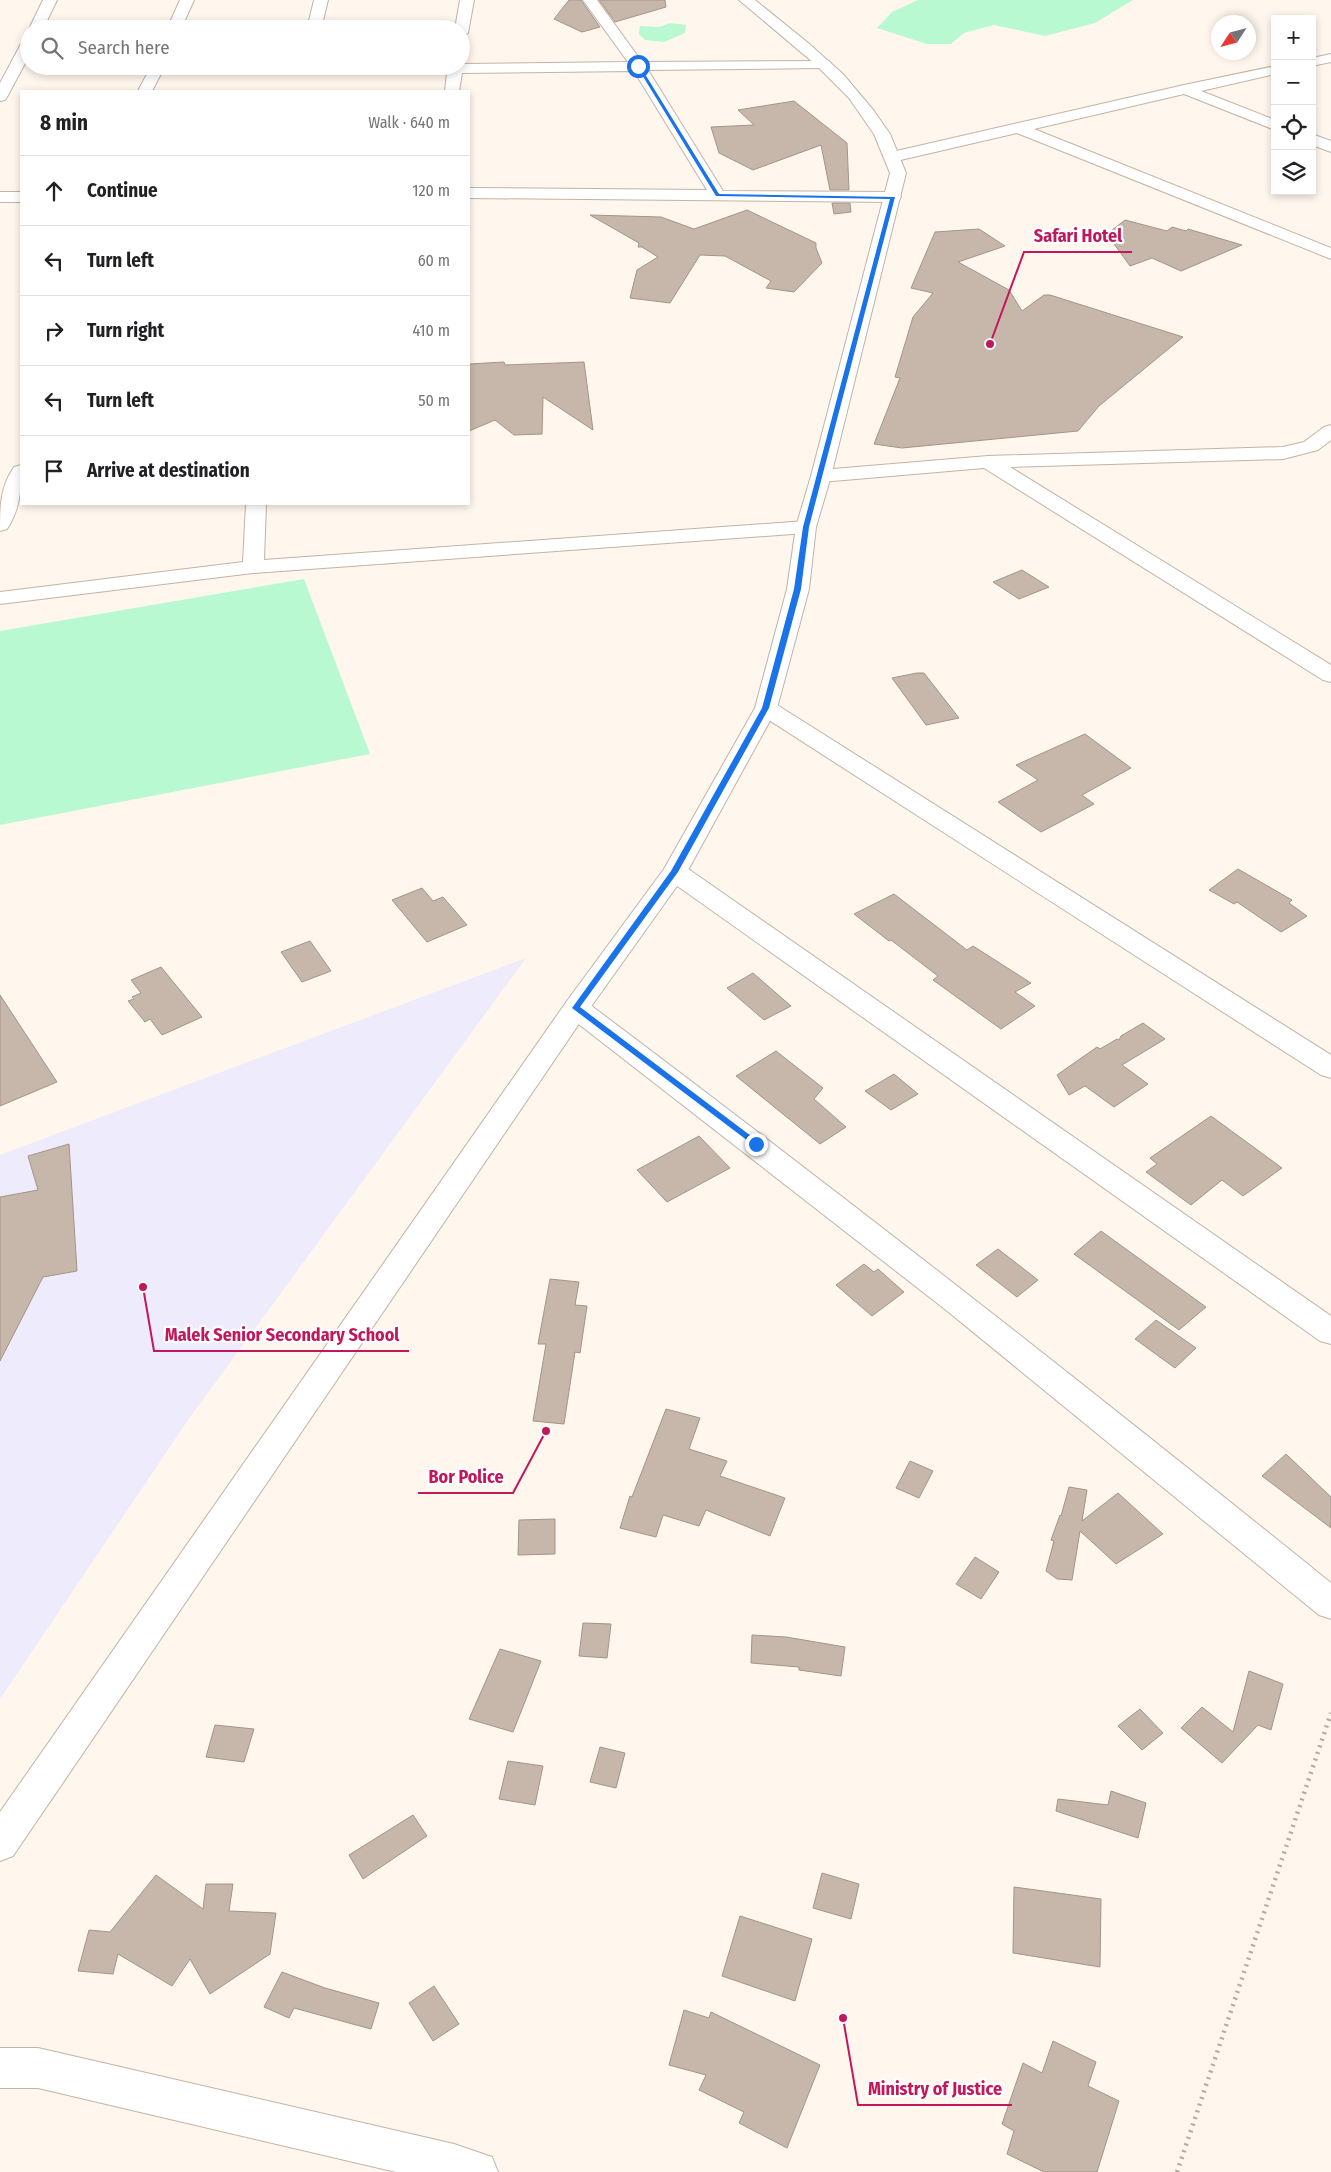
<!DOCTYPE html>
<meta charset="utf-8">
<style>
body{margin:0;font-family:"Fira Sans Condensed",sans-serif;background:#f2f2f2;color:#202124}
.controls{position:absolute;right:15px;top:15px;display:grid;overflow:hidden;border-radius:0px;box-shadow:0 2px 8px #0003}
.controls button{width:45px;height:45px;display:grid;place-items:center;padding:0;border:0;border-bottom:1px solid #e0e0e0;background:#fff;color:#202124;font:25px sans-serif}
.compass{position:absolute;left:1211px;top:15px;width:45px;height:45px;border-radius:50%;background:#fff;box-shadow:0 2px 8px #0003;rotate:234deg}
.stop{position:absolute;width:15px;height:15px;margin:-11px;border:4px solid #1a73e8;border-radius:50%;background:#fff}
.stop.end{background:#1a73e8;border-color:#fff;box-shadow:0 1px 5px #0008}
.list{margin:0;padding:0;list-style:none}
h2{display:flex;justify-content:space-between;align-items:center;height:65px;margin:0;padding:0 20px;font-size:21px}
h2 small{font-size:16px;font-weight:400;color:#757577}
.list li{display:grid;grid-template-columns:32px 1fr auto;gap:15px;align-items:center;box-sizing:border-box;height:70px;padding:0 20px;border-top:1px solid #e0e0e0}
.list b{display:block;font-size:19px;white-space:nowrap}
.list em{font-size:16px;font-style:normal;color:#757577}
.icon{flex:none;width:28px;height:28px;fill:none;stroke:currentColor;stroke-width:2;stroke-linecap:round;stroke-linejoin:round}
.map{position:relative;flex:none;width:1331px;height:2172px;overflow:hidden}
.search{position:absolute;background:#fff;box-shadow:0 2px 8px #0003;left:20px;top:20px;width:450px;height:55px;display:flex;align-items:center;gap:12px;box-sizing:border-box;padding:0 18px;border-radius:28px;color:#757577;font-size:19px}
.panel{position:absolute;background:#fff;box-shadow:0 2px 8px #0003;left:20px;top:90px;width:450px;height:415px;border-radius:0px}
.map>svg:first-child{display:block}
.education{fill:#eeebfc}
.green{fill:#b9f9d1}
.building{fill:#c6b7aa;stroke:#a39587}
.lines{fill:none;stroke-linecap:round;stroke-linejoin:round}
.minor-casing{stroke:#c2b3a6;stroke-width:2}
.tertiary-casing{stroke:#c2b3a6;stroke-width:2}
.path{stroke:#b3aba3;stroke-width:4.5;stroke-dasharray:2 5;stroke-linecap:butt}
.minor{fill:#fff;fill-rule:evenodd}
.tertiary{fill:#fff;fill-rule:evenodd}
.route{fill:#1a73e8}
.leader{fill:none;stroke:#c2185b;stroke-width:2}
.callout-dot{fill:#c2185b;stroke:#fff;stroke-width:2}
.callout-label{font-size:18px;text-anchor:middle;font-weight:bold;fill:#c2185b;stroke:#fff;stroke-width:4.5;stroke-linejoin:round;paint-order:stroke}
</style>
<div class="map">
<svg width="1331" height="2172" viewBox="0 0 1331 2172">
<rect width="100%" height="100%" fill="#fff6ed"/>
<path class="education" d="M 526,958 L 188,1420 L 0,1699 L 0,1155 Z"/>
<path class="green" d="M 918,0 L 1133,0 L 1095,23 L 1045,36 L 994,25 L 964,33 L 951,44 L 927,44 L 877,28 L 892,12 Z
M 670,23 L 686,25 L 685,33 L 664,42 L 645,40 L 639,34 L 640,26 L 659,27 Z
M 304,579 L 370,754 L 0,825 L 0,631 Z"/>
<path class="building" d="M 569,0 L 581,0 L 600,27 L 582,32 L 554,19 Z
M 599,0 L 665,0 L 666,7 L 615,22 Z
M 794,101 L 847,143 L 849,190 L 830,190 L 821,145 L 753,170 L 719,153 L 711,127 L 754,125 L 738,110 Z
M 832,203 L 850,203 L 851,212 L 834,214 Z
M 747,210 L 816,243 L 816,248 L 822,263 L 794,292 L 766,288 L 771,281 L 725,256 L 700,255 L 670,303 L 630,298 L 637,270 L 658,257 L 642,247 L 638,247 L 639,243 L 590,215 L 661,217 L 694,229 Z
M 1125,220 L 1167,231 L 1172,227 L 1186,231 L 1188,229 L 1242,245 L 1181,271 L 1152,258 L 1130,266 L 1107,234 Z
M 979,229 L 1005,246 L 958,262 L 1009,290 L 1022,311 L 1044,295 L 1050,295 L 1183,337 L 1099,406 L 1078,431 L 902,448 L 874,444 L 900,378 L 895,377 L 913,317 L 933,293 L 911,288 L 935,232 Z
M 504,362 L 505,365 L 584,362 L 593,430 L 543,397 L 542,434 L 514,435 L 495,420 L 469,431 L 469,364 Z
M 1022,570 L 1049,587 L 1019,599 L 993,582 Z
M 917,673 L 924,673 L 959,718 L 926,725 L 892,678 Z
M 1085,734 L 1131,768 L 1082,795 L 1094,804 L 1041,832 L 998,802 L 1038,780 L 1016,765 Z
M 1238,869 L 1292,900 L 1289,903 L 1307,916 L 1281,932 L 1237,902 L 1234,904 L 1209,890 Z
M 422,888 L 433,901 L 443,897 L 467,925 L 427,942 L 392,900 Z
M 894,894 L 967,950 L 973,946 L 1031,983 L 1015,992 L 1035,1006 L 1001,1029 L 933,980 L 938,976 L 891,940 L 889,941 L 854,914 Z
M 310,941 L 331,971 L 302,982 L 281,952 Z
M 161,967 L 202,1017 L 162,1035 L 150,1019 L 145,1022 L 128,1001 L 134,999 L 132,997 L 141,993 L 131,980 Z
M 753,973 L 791,1006 L 764,1020 L 727,988 Z
M 0,995 L 57,1082 L 0,1106 Z
M 1143,1023 L 1165,1039 L 1122,1065 L 1148,1084 L 1114,1107 L 1085,1086 L 1069,1095 L 1057,1075 L 1097,1047 L 1100,1049 L 1117,1039 L 1119,1040 L 1121,1036 Z
M 776,1051 L 823,1088 L 814,1099 L 846,1127 L 820,1144 L 736,1076 Z
M 894,1074 L 918,1094 L 891,1110 L 865,1091 Z
M 1211,1116 L 1282,1168 L 1243,1196 L 1222,1180 L 1191,1205 L 1146,1172 L 1157,1164 L 1150,1158 Z
M 699,1136 L 730,1168 L 667,1202 L 637,1170 Z
M 69,1144 L 77,1271 L 43,1277 L 0,1361 L 0,1197 L 38,1190 L 28,1156 Z
M 1101,1231 L 1206,1307 L 1179,1330 L 1074,1254 Z
M 998,1249 L 1038,1280 L 1017,1297 L 976,1265 Z
M 864,1264 L 874,1272 L 878,1269 L 904,1292 L 872,1316 L 836,1285 Z
M 550,1279 L 579,1282 L 575,1305 L 587,1306 L 580,1353 L 575,1352 L 564,1424 L 533,1421 L 546,1344 L 538,1344 Z
M 1156,1320 L 1196,1348 L 1175,1368 L 1135,1339 Z
M 666,1409 L 700,1418 L 689,1449 L 727,1461 L 720,1476 L 785,1498 L 770,1536 L 706,1510 L 699,1526 L 663,1515 L 656,1537 L 620,1528 L 630,1496 L 632,1497 Z
M 1286,1454 L 1331,1497 L 1331,1528 L 1262,1476 Z
M 910,1461 L 933,1471 L 919,1498 L 896,1488 Z
M 1069,1487 L 1087,1490 L 1082,1521 L 1118,1493 L 1163,1534 L 1116,1564 L 1080,1531 L 1072,1580 L 1057,1579 L 1046,1571 L 1054,1541 L 1051,1540 L 1060,1515 L 1061,1516 Z
M 555,1519 L 555,1554 L 518,1555 L 519,1520 Z
M 975,1557 L 999,1572 L 981,1599 L 956,1584 Z
M 583,1623 L 611,1624 L 607,1658 L 579,1656 Z
M 752,1635 L 786,1637 L 845,1647 L 841,1676 L 799,1670 L 799,1667 L 751,1663 Z
M 500,1649 L 541,1661 L 513,1732 L 469,1719 Z
M 1249,1671 L 1283,1684 L 1271,1730 L 1258,1725 L 1222,1763 L 1181,1728 L 1202,1707 L 1233,1732 Z
M 1140,1709 L 1163,1733 L 1142,1750 L 1118,1726 Z
M 215,1725 L 254,1729 L 244,1762 L 206,1757 Z
M 600,1747 L 625,1753 L 616,1788 L 590,1782 Z
M 508,1761 L 543,1766 L 535,1805 L 499,1799 Z
M 1111,1791 L 1146,1803 L 1138,1838 L 1056,1811 L 1058,1799 L 1108,1805 Z
M 413,1815 L 427,1836 L 363,1879 L 349,1855 Z
M 822,1873 L 859,1884 L 851,1919 L 813,1908 Z
M 156,1875 L 203,1909 L 206,1884 L 233,1884 L 229,1911 L 276,1913 L 270,1954 L 210,1994 L 190,1959 L 172,1986 L 118,1954 L 113,1974 L 78,1971 L 89,1930 L 110,1932 Z
M 1014,1887 L 1101,1899 L 1100,1967 L 1013,1953 Z
M 740,1916 L 812,1939 L 795,2001 L 722,1976 Z
M 282,1972 L 325,1988 L 379,2003 L 371,2029 L 294,2008 L 289,2018 L 264,2007 Z
M 434,1986 L 459,2024 L 433,2041 L 409,2003 Z
M 684,2010 L 709,2018 L 711,2012 L 820,2065 L 787,2148 L 739,2123 L 744,2112 L 699,2090 L 706,2075 L 669,2065 Z
M 1053,2041 L 1096,2062 L 1088,2086 L 1119,2101 L 1097,2172 L 1044,2172 L 1007,2154 L 1014,2131 L 1002,2124 L 1023,2063 L 1042,2073 Z"/>
<g class="lines">
<g class="minor-casing">
<path id="minor" d="M 43,0 L 57,0 L 43,29 L 29,29 Z
M 180,0 L 194,0 L 181,29 L 167,29 Z
M 314,0 L 328,0 L 321,29 L 307,29 Z
M 460,0 L 474,0 L 468,33 L 461,37 L 461,29 L 455,29 Z
M 583,0 L 597,0 L 642,62 L 829,61 L 831,64 L 829,67 L 824,68 L 648,70 L 723,191 L 893,192 L 899,194 L 901,197 L 899,200 L 893,202 L 469,198 L 469,188 L 707,190 L 634,71 L 462,73 L 459,91 L 445,91 L 447,73 L 304,74 L 162,72 L 152,91 L 138,91 L 148,72 L 36,70 L 29,66 L 461,66 L 461,64 L 628,62 Z
M 29,38 L 29,56 L 7,97 L 5,100 L 0,101 L 0,83 L 22,42 Z
M 1331,54 L 1331,62 L 1312,66 L 1312,58 Z
M 1275,66 L 1275,74 L 1201,91 L 1275,120 L 1275,130 L 1184,94 L 1034,129 L 1331,248 L 1331,259 L 1017,133 L 892,162 L 886,160 L 884,157 L 886,154 L 892,152 L 1184,85 Z
M 1312,134 L 1331,141 L 1331,152 L 1312,145 Z
M 0,192 L 21,192 L 21,202 L 0,202 Z
M 1331,425 L 1331,440 L 1318,450 L 1283,459 L 1010,467 L 1331,665 L 1331,682 L 1323,680 L 984,468 L 821,482 L 814,480 L 811,476 L 814,472 L 821,470 L 988,456 L 1283,447 L 1304,442 L 1324,427 Z
M 21,465 C 22,487 20,510 7,529 L 0,531 C 0,508 0,487 14,467 Z
M 246,504 L 266,504 L 264,560 L 806,521 L 813,523 L 816,527 L 813,531 L 806,533 L 253,573 L 0,604 L 0,592 L 243,562 Z
M 766,701 L 774,703 L 1331,1055 L 1331,1078 L 1321,1075 L 758,713 L 755,708 L 758,703 Z
M 675,864 L 684,866 L 1331,1316 L 1331,1344 L 1320,1341 L 666,878 L 663,872 L 666,866 Z
M 576,999 L 585,1001 C 838,1191 1086,1385 1331,1583 L 1331,1619 L 1319,1615 L 946,1310 L 567,1015 L 563,1008 L 567,1001 Z"/>
</g>
<g class="tertiary-casing">
<path id="tertiary" d="M 739,0 L 755,0 L 807,42 L 843,74 L 874,111 L 890,134 L 906,173 L 831,476 L 816,527 L 809,589 L 777,708 L 687,872 L 585,1015 L 13,1856 L 0,1861 L 0,1812 L 567,1001 L 664,869 L 755,708 L 787,589 L 796,527 L 811,476 L 890,173 L 874,134 L 849,98 L 815,64 Z
M 0,2048 L 38,2048 L 454,2144 L 492,2157 L 498,2172 L 396,2172 L 38,2088 L 0,2088 Z"/>
</g>
<path class="path" d="M 1177,2172 L 1331,1713"/>
<use href="#minor" class="minor"/>
<use href="#tertiary" class="tertiary"/>
</g>
<path class="route" d="M 636,65 L 640,66 L 719,194 L 895,197 L 809,527 L 801,589 L 769,708 L 678,872 L 580,1007 L 759,1142 L 760,1144 L 756,1147 L 572,1008 L 671,871 L 762,708 L 794,589 L 803,527 L 890,199 L 716,196 Z"/>
<path class="leader" d="M990 344L1024 252H1132M143 1287L154 1351H409M546 1431L513 1493H418M843 2018L858 2105H1012"/>
<g class="callout-dot">
<circle cx="990" cy="344" r="5"/>
<circle cx="143" cy="1287" r="5"/>
<circle cx="546" cy="1431" r="5"/>
<circle cx="843" cy="2018" r="5"/>
</g>
<g class="callout-label">
<text x="1078" y="242">Safari Hotel</text>
<text x="282" y="1341">Malek Senior Secondary School</text>
<text x="466" y="1483">Bor Police</text>
<text x="935" y="2095">Ministry of Justice</text>
</g>
</svg>
<div class="controls">
<button>+</button>
<button>−</button>
<button><svg class="icon" aria-label="locate" viewBox="0 0 24 24"><circle cx="12" cy="12" r="6"/><path d="M12 2v4M12 18v4M2 12h4M18 12h4"/></svg></button>
<button><svg class="icon" aria-label="layers" viewBox="0 0 24 24"><path d="M12 4l9 5-9 5-9-5zM3 14l9 5 9-5"/></svg></button>
</div>
<svg class="compass" viewBox="-18 -18 36 36"><path d="M0-13l5 13h-10z" fill="#e53935"/><path d="M0 13l5-13h-10z" fill="#757577"/></svg>
<div class="stop" style="left:638px;top:66px"></div>
<div class="stop end" style="left:756px;top:1144px"></div>
<div class="search"><svg class="icon" aria-label="search" viewBox="0 0 24 24"><circle cx="10" cy="10" r="6"/><path d="M15 15l6 6"/></svg>Search here</div>
<section class="panel">
<h2>8 min<small>Walk · 640 m</small></h2>
<ul class="list">
<li><svg class="icon" aria-label="ahead" viewBox="0 0 24 24"><path d="M12 20V5M6 11l6-6 6 6"/></svg><div><b>Continue</b></div><em>120 m</em></li>
<li><svg class="icon" aria-label="left" viewBox="0 0 24 24"><path d="M17 20v-9H6M10 6l-5 5 5 5"/></svg><div><b>Turn left</b></div><em>60 m</em></li>
<li><svg class="icon" aria-label="right" viewBox="0 0 24 24"><path d="M7 20v-9h11M14 6l5 5-5 5"/></svg><div><b>Turn right</b></div><em>410 m</em></li>
<li><svg class="icon" aria-label="left" viewBox="0 0 24 24"><path d="M17 20v-9H6M10 6l-5 5 5 5"/></svg><div><b>Turn left</b></div><em>50 m</em></li>
<li><svg class="icon" aria-label="arrive" viewBox="0 0 24 24"><path d="M6 21V4h12l-3 4 3 4H6"/></svg><div><b>Arrive at destination</b></div></li>
</ul>
</section>
</div>
